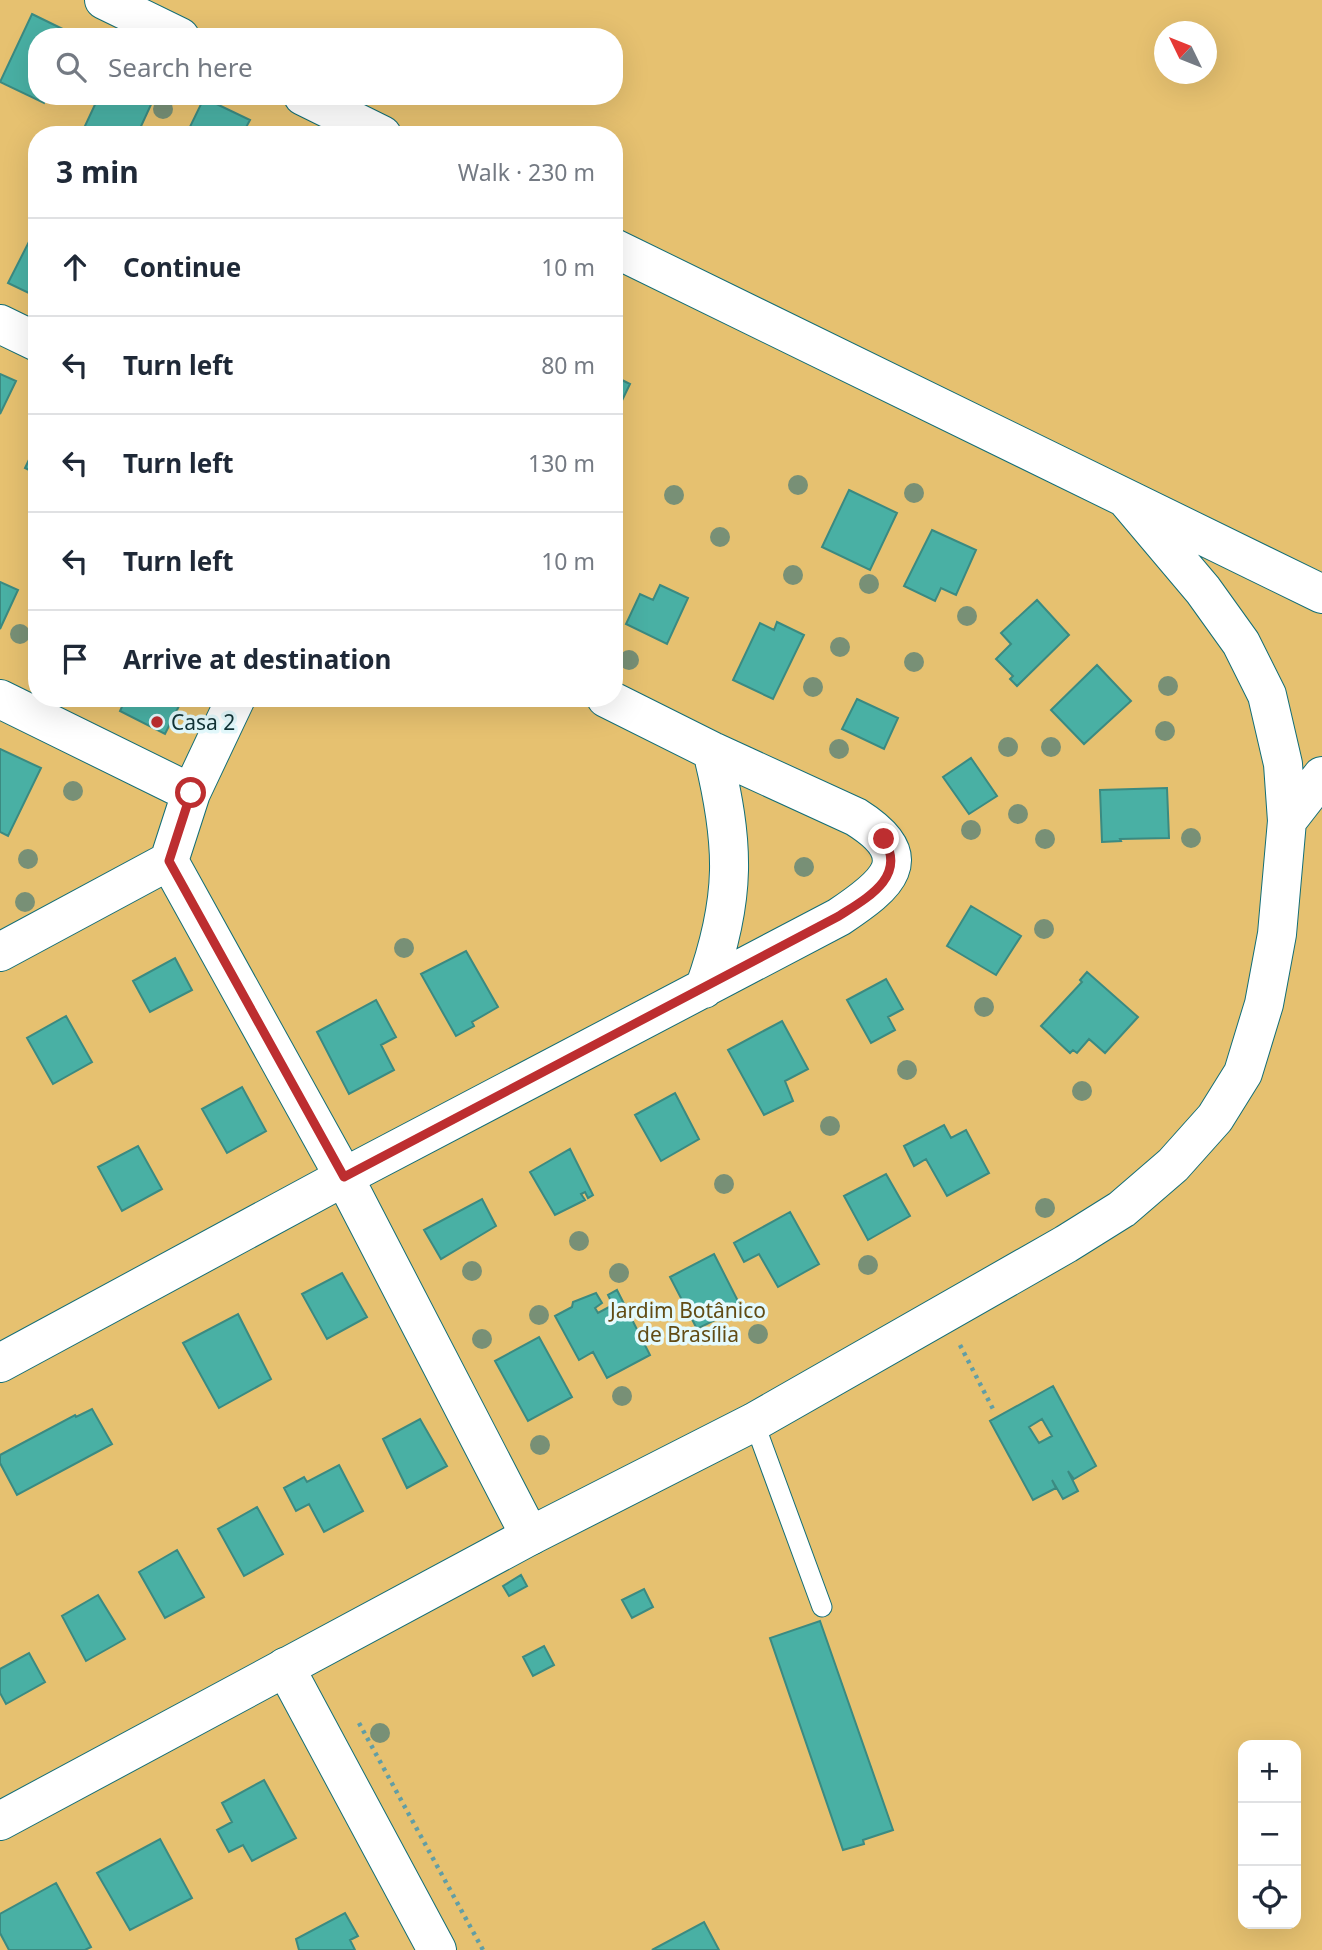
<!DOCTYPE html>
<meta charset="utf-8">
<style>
body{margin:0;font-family:"Noto Sans",sans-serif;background:#f6f6f7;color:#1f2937}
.controls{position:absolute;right:21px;bottom:21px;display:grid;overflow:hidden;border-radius:14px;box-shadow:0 7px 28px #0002}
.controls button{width:63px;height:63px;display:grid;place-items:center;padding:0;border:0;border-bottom:2px solid #e0e1e3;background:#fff;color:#1f2937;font:35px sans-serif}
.compass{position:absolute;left:1154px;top:21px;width:63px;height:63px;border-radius:50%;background:#fff;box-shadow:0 7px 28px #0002;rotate:313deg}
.stop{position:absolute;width:21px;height:21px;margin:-16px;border:5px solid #bd2e30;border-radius:50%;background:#fff}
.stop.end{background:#bd2e30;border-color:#fff;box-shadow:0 2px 7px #0008}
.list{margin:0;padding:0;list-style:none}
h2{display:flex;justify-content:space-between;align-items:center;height:91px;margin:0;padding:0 28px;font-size:30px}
h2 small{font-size:23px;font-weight:400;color:#747a83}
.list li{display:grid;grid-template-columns:46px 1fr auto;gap:21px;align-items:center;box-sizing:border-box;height:98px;padding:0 28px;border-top:2px solid #e0e1e3}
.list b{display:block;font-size:26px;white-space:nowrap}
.list em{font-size:23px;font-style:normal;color:#747a83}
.icon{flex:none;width:38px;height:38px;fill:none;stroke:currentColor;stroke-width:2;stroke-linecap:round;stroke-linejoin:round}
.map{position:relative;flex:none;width:1322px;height:1950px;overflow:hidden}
.search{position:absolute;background:#fff;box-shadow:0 7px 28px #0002;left:28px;top:28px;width:595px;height:77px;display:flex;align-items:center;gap:18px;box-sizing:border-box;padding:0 24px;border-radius:28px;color:#747a83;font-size:26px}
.panel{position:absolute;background:#fff;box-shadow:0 7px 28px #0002;left:28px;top:126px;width:595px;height:581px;border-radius:28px}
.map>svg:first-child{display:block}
.green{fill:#e6c170;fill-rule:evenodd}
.building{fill:#49b0a4;stroke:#3b8a81;stroke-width:2;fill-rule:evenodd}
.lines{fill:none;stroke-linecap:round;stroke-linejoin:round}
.service-casing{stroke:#146e76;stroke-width:21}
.minor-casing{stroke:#146e76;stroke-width:40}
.tertiary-casing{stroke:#146e76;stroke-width:40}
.path{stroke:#619ea5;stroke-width:4.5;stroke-dasharray:3.5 5;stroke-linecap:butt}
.service{stroke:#fff;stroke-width:19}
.minor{stroke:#fff;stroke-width:38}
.tertiary{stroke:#fff;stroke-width:38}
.tree{fill:#789076}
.route{stroke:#bd2e30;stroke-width:9}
.poi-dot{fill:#bd2e30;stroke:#e4fafd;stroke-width:2.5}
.labels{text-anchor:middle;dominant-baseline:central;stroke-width:7;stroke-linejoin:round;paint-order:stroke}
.poi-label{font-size:21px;fill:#123437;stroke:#e4fafd;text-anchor:start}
.park-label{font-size:21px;fill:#624c15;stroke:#e4fafd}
</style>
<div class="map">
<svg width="1322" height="1950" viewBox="0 0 1322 1950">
<rect width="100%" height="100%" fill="#94e4ed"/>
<path class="green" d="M 0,0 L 1322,0 L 1322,1950 L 0,1950 ZM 1164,32 L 1206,32 L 1206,74 L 1164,74 ZM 37,37 L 614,37 L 614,96 L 37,96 ZM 37,135 L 614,135 L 614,698 L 37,698 ZM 1243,1745 L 1296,1745 L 1296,1924 L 1243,1924 Z"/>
<path class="building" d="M 32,14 L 77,36 L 37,37 L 37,96 L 47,96 L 44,103 L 0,82 Z
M 99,96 L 155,96 L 137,135 L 97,135 L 84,128 Z
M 204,98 L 250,120 L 242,135 L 186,135 Z
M 37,226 L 37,297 L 8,283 Z
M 0,374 L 16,381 L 0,414 Z
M 614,376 L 630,384 L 614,417 Z
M 37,443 L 37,474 L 25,468 Z
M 849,490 L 897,513 L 870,570 L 822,547 Z
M 932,530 L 976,550 L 956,595 L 941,588 L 935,601 L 904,586 Z
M 0,582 L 18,590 L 0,629 Z
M 660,585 L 688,598 L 667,644 L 626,624 L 640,594 L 653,600 Z
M 1037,600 L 1069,635 L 1017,686 L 1010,679 L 1013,676 L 996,659 L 1011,644 L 1001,633 Z
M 777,622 L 804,635 L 773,699 L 733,680 L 760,623 L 774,630 Z
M 1097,665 L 1131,701 L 1084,744 L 1051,710 Z
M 126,698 L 183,698 L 165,734 L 120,711 Z
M 857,699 L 898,718 L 884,749 L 842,729 Z
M 0,749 L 41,768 L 8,836 L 0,832 Z
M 971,758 L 997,796 L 969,814 L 943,777 Z
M 1167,788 L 1169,838 L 1120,839 L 1121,841 L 1102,842 L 1100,790 Z
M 971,906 L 1021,936 L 996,975 L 947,946 Z
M 466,951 L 498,1007 L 472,1022 L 474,1026 L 456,1036 L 421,974 Z
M 175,958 L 192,990 L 150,1012 L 133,981 Z
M 1087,972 L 1138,1017 L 1105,1053 L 1089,1039 L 1077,1053 L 1073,1050 L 1070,1053 L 1041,1026 L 1082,982 L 1080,980 Z
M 886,979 L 903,1009 L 888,1017 L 895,1030 L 871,1043 L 847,1000 Z
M 376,1000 L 396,1037 L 381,1045 L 394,1070 L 349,1094 L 317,1032 Z
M 66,1016 L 92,1062 L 53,1084 L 27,1038 Z
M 782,1021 L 808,1069 L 785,1081 L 793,1101 L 764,1115 L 728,1050 Z
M 242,1087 L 266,1131 L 227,1153 L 202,1109 Z
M 675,1093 L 699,1139 L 661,1161 L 635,1115 Z
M 944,1125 L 951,1138 L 966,1130 L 989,1173 L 947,1196 L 926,1159 L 914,1166 L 904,1146 Z
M 138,1146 L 162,1189 L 122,1211 L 98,1167 Z
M 570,1149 L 593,1195 L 588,1198 L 585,1192 L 581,1194 L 585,1200 L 555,1215 L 530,1172 Z
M 886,1174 L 910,1216 L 868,1240 L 844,1196 Z
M 482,1199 L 496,1226 L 441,1259 L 424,1230 Z
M 790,1212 L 819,1264 L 778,1287 L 759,1254 L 744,1262 L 734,1243 Z
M 714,1254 L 741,1307 L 697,1329 L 670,1277 Z
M 342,1273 L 367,1317 L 327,1339 L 302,1294 Z
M 617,1290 L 650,1355 L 607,1378 L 593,1352 L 579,1360 L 555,1316 L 572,1307 L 573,1302 L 596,1293 L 602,1303 L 595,1308 L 598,1313 L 613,1305 L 608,1295 Z
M 238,1314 L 271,1379 L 219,1408 L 183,1343 Z
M 539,1337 L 572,1397 L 528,1421 L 495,1361 Z
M 1053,1386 L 1096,1466 L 1074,1479 L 1068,1471 L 1078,1491 L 1063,1499 L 1052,1480 L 1056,1488 L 1033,1500 L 990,1421 ZM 1042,1419 L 1052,1436 L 1039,1443 L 1029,1427 Z
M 92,1409 L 112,1444 L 17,1495 L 0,1463 L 0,1455 L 75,1415 L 76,1417 Z
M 420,1419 L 447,1466 L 407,1488 L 383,1439 Z
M 339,1465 L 363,1511 L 324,1532 L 309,1504 L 296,1511 L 284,1488 L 304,1477 L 307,1482 Z
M 257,1507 L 283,1554 L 244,1576 L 218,1529 Z
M 177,1550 L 204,1597 L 165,1618 L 139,1572 Z
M 521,1575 L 527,1586 L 509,1596 L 503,1586 Z
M 644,1589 L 653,1607 L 632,1618 L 622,1600 Z
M 98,1595 L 125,1639 L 86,1661 L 62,1616 Z
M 820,1621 L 893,1830 L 863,1840 L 864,1844 L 843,1850 L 770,1638 Z
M 544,1646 L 554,1665 L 533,1676 L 523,1657 Z
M 29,1653 L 45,1682 L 6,1704 L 0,1693 L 0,1669 Z
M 264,1780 L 296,1838 L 252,1861 L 243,1845 L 229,1852 L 217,1830 L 232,1822 L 222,1803 Z
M 160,1839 L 192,1898 L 130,1930 L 97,1873 Z
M 56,1883 L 91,1947 L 85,1950 L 9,1950 L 0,1933 L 0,1914 Z
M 345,1913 L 358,1936 L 350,1940 L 355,1950 L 299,1950 L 296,1939 Z
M 704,1922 L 719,1950 L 652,1950 Z"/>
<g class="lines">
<g class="service-casing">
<path id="service" d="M 754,1422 L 822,1607"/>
</g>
<g class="minor-casing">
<path id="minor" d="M 0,324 L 37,342
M 0,699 L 191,793
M 169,861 L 344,1177 L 530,1536
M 0,952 L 169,861 L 191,793 L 236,698
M 704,989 C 737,898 735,843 712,751
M 0,1363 L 344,1177 L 839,917 C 887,885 921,858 856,817 L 712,751 L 606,698
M 285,1667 L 437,1950"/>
</g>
<g class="tertiary-casing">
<path id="tertiary" d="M 104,0 L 180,37
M 303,96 L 382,135
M 614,248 L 1322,594
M 1287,821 L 1322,776
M 0,1821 L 530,1536 L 754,1422 L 1066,1244 L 1122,1209 L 1173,1165 L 1215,1118 L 1243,1073 L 1264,1004 L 1277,934 L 1287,821 L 1283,764 L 1267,695 L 1241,643 L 1203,590 L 1127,500"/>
</g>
<path class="path" d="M 960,1345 L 993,1409
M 359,1723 L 483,1950"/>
<use href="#service" class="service"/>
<use href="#minor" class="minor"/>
<use href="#tertiary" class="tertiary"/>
</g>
<g class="tree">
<circle cx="163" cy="109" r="10"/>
<circle cx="798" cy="485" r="10"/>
<circle cx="914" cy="493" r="10"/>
<circle cx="674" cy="495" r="10"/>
<circle cx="720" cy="537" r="10"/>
<circle cx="793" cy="575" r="10"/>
<circle cx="869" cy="584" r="10"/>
<circle cx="967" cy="616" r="10"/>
<circle cx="20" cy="634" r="10"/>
<circle cx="840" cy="647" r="10"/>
<circle cx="629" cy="660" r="10"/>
<circle cx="914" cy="662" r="10"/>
<circle cx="1168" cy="686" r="10"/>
<circle cx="813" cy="687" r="10"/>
<circle cx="1165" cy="731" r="10"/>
<circle cx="1008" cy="747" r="10"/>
<circle cx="1051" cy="747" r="10"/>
<circle cx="839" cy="749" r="10"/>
<circle cx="73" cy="791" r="10"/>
<circle cx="1018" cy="814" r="10"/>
<circle cx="971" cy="830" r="10"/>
<circle cx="1191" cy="838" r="10"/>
<circle cx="1045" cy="839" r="10"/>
<circle cx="28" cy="859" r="10"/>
<circle cx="804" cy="867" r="10"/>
<circle cx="25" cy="902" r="10"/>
<circle cx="1044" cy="929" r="10"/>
<circle cx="404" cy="948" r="10"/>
<circle cx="984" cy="1007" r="10"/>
<circle cx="907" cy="1070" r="10"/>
<circle cx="1082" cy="1091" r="10"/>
<circle cx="830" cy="1126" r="10"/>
<circle cx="724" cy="1184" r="10"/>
<circle cx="1045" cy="1208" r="10"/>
<circle cx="579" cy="1241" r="10"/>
<circle cx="868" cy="1265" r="10"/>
<circle cx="472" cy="1271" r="10"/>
<circle cx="619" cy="1273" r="10"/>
<circle cx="539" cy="1315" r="10"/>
<circle cx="758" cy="1334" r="10"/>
<circle cx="482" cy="1339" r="10"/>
<circle cx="622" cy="1396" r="10"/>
<circle cx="540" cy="1445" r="10"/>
<circle cx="380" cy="1733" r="10"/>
</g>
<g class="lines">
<path class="route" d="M 191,793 L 169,861 L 344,1177 L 839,916 C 867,898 907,877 884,839"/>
</g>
<circle class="poi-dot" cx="157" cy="722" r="7"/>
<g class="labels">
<g class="poi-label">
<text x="171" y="722">Casa 2</text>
</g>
<g class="park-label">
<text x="688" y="1310">Jardim Botânico<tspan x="688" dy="24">de Brasília</tspan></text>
</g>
</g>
</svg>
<div class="controls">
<button>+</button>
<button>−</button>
<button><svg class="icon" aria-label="locate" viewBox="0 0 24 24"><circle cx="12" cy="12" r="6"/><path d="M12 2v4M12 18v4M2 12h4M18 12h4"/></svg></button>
</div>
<svg class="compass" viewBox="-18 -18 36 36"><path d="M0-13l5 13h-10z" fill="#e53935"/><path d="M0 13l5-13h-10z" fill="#747a83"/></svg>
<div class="stop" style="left:191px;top:793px"></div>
<div class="stop end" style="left:884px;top:839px"></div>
<div class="search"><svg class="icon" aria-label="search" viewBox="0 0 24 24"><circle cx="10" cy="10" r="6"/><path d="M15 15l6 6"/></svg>Search here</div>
<section class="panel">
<h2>3 min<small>Walk · 230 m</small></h2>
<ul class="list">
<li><svg class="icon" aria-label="ahead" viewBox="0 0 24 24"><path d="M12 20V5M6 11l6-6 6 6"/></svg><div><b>Continue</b></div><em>10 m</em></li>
<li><svg class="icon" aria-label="left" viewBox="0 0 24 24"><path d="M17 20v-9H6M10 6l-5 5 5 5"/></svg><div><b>Turn left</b></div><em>80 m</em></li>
<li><svg class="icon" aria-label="left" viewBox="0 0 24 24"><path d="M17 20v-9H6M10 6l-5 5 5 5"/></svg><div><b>Turn left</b></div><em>130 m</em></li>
<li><svg class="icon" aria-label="left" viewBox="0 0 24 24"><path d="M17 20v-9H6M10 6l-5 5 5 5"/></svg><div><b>Turn left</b></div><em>10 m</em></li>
<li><svg class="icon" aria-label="arrive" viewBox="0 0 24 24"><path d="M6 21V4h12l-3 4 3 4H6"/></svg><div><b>Arrive at destination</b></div></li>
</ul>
</section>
</div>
